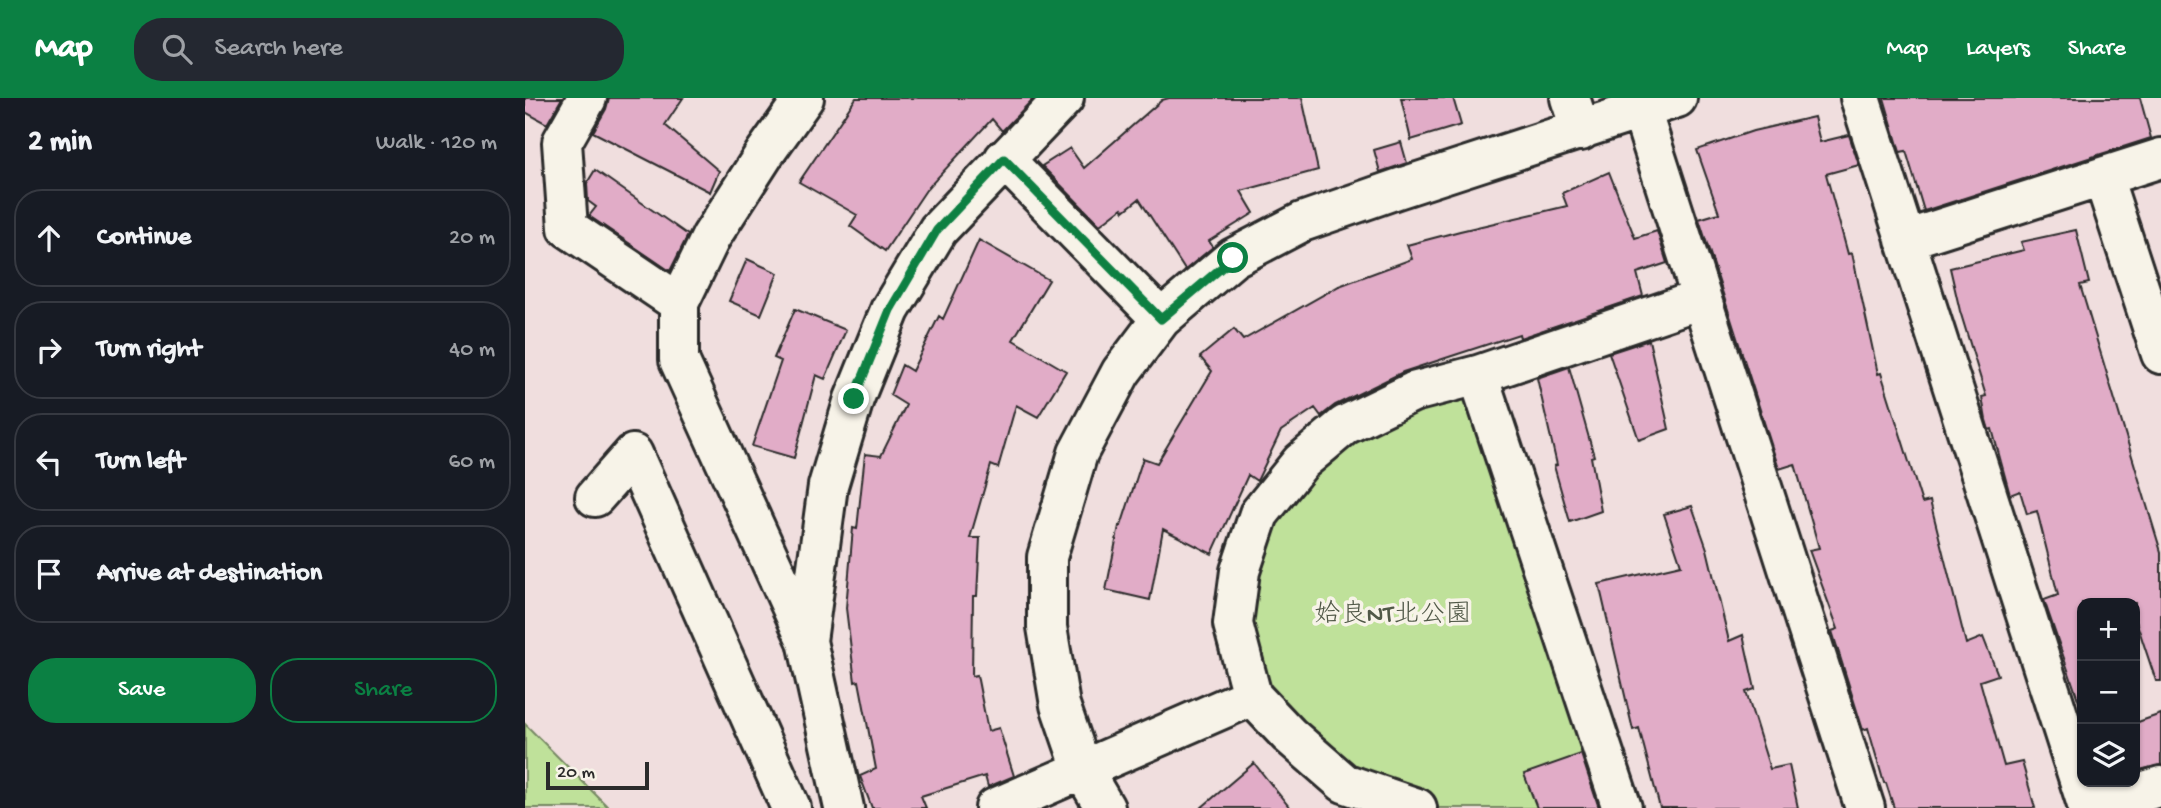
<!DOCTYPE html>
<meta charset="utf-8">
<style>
body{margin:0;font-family:"Gochi Hand","Klee One",sans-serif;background:#242831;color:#f1f3f6}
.controls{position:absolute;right:21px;bottom:21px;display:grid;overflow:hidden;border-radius:14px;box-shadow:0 2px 5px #0004}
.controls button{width:63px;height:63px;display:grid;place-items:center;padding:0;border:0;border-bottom:2px solid #363941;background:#171b24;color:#f1f3f6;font:35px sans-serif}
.scale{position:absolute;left:21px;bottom:18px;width:103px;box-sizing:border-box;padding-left:7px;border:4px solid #2b2b2b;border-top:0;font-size:19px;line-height:24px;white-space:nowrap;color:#2b2b2b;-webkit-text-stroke:5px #f7f3e8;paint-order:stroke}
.stop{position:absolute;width:21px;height:21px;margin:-16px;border:5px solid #0b8043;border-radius:50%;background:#fff}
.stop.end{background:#0b8043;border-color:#fff;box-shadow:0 2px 7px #0008}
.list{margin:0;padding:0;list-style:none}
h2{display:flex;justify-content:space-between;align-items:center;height:91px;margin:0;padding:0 28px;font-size:30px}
h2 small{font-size:23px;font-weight:400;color:#9ea1a6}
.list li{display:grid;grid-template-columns:46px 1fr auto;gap:21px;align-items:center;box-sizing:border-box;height:98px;margin:0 14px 14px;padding:0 14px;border:2px solid #363941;border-radius:28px}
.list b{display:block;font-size:26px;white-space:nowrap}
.list em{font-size:23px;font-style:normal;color:#9ea1a6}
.actions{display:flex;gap:14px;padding:21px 28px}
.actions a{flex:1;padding:16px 0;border:2px solid #0b8043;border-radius:28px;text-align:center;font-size:24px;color:#0b8043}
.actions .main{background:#0b8043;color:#fff}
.icon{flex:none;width:38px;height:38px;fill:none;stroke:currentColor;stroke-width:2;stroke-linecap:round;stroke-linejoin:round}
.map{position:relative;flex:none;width:1636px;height:710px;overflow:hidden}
header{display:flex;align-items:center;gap:42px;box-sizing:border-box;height:98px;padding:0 35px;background:#0b8043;color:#fff}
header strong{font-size:33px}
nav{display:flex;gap:38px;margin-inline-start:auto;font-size:24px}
.search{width:490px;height:63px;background:#242831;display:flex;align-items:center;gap:18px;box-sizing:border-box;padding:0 24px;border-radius:28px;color:#9ea1a6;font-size:26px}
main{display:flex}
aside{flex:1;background:#171b24}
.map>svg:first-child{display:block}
.green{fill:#bfe19a;stroke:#758662;stroke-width:2}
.building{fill:#e1acc7;stroke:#2b2b2b;stroke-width:2}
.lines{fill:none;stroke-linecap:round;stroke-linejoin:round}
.minor-casing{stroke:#2b2b2b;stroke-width:44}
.minor{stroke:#f7f3e8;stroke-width:38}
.route{stroke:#0b8043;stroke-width:9}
.labels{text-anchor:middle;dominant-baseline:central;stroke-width:7;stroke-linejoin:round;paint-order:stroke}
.park-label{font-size:26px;fill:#505847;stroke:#f7f3e8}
</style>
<header>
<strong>Map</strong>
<div class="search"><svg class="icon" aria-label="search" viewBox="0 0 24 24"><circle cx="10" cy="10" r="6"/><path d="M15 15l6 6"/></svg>Search here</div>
<nav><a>Map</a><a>Layers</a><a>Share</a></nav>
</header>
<main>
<aside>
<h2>2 min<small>Walk · 120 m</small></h2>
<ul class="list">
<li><svg class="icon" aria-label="ahead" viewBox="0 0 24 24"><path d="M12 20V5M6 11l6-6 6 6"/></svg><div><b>Continue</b></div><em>20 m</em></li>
<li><svg class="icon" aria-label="right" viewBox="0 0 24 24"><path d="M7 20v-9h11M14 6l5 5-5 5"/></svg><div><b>Turn right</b></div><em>40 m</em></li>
<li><svg class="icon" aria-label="left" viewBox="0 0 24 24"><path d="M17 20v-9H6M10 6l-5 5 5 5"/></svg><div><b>Turn left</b></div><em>60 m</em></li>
<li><svg class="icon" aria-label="arrive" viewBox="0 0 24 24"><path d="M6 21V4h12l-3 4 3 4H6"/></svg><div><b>Arrive at destination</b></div></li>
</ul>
<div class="actions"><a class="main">Save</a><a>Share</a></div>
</aside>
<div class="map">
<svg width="1636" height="710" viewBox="0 0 1636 710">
<rect width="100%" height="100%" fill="#f0dede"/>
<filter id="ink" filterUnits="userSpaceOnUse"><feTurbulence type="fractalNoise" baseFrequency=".0143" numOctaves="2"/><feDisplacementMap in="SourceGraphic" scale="14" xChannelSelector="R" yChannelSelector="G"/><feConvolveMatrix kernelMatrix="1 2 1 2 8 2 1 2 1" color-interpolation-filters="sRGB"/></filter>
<g filter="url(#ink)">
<path class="green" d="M 953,277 L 1097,710 L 892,710 L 819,685 L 727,598 L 715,473 L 776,364 Z
M 0,626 L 84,710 L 0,710 Z"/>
<path class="building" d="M 0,0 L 37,0 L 22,26 L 0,14 Z
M 84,0 L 158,0 L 140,27 L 194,73 L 185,94 L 68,34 L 81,11 Z
M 331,0 L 509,0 L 477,33 L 467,21 L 401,92 L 360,153 L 325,128 L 332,117 L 274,84 Z
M 644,0 L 777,0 L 793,72 L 716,93 L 729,115 L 684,143 L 688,149 L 660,172 L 614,101 L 599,113 L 597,110 L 575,127 L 517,68 L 545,50 L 559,70 L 637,2 Z
M 876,0 L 928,0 L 936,27 L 886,42 Z
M 1359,0 L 1615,0 L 1626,40 L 1399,113 L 1381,53 L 1375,54 Z
M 1289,19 L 1295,44 L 1324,37 L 1334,67 L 1301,76 L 1323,156 L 1327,155 L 1353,276 L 1356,275 L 1397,405 L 1405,403 L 1441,546 L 1458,539 L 1473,577 L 1455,583 L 1479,668 L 1497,664 L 1510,710 L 1369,710 L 1361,685 L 1359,685 L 1343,630 L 1338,632 L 1307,533 L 1313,531 L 1284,452 L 1294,450 L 1270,366 L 1254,371 L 1174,121 L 1194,115 L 1172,52 L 1228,33 Z
M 876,44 L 882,65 L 855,74 L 849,52 Z
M 70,72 L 163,137 L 145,173 L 64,118 L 71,109 L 63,103 L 62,85 Z
M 1084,74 L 1110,140 L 1132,133 L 1142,165 L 1112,175 L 1118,198 L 995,240 L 994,236 L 878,274 L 810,307 L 796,318 L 790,310 L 756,333 L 732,383 L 723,377 L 687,456 L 638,431 L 625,502 L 581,492 L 594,428 L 596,428 L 618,360 L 632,365 L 687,273 L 675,259 L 709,231 L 718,242 L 814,188 L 887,161 L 882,147 L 935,133 L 1042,108 L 1037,95 Z
M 1551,132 L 1564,185 L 1555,187 L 1636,454 L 1636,583 L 1631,583 L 1610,520 L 1610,505 L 1557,505 L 1557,604 L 1554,604 L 1519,502 L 1533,497 L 1512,413 L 1502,416 L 1495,393 L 1485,397 L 1467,331 L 1464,332 L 1461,322 L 1457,299 L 1461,298 L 1435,213 L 1425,170 L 1499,152 L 1496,144 Z
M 454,142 L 524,182 L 488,242 L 541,273 L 513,319 L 491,307 L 473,370 L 466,367 L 445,440 L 455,440 L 452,498 L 448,498 L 447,578 L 452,577 L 463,633 L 474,630 L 489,678 L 463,689 L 460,678 L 396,698 L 401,710 L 347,710 L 335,678 L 351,671 L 334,583 L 330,584 L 321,510 L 328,430 L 332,431 L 340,356 L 356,358 L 381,307 L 365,297 L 377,267 L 387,273 L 414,218 L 418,221 Z
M 222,161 L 253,175 L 236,217 L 204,203 Z
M 270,211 L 321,232 L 300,281 L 291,277 L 269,360 L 227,348 L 256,263 L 249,260 Z
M 1124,242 L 1144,331 L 1114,342 L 1084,255 Z
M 1044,269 L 1069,358 L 1066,359 L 1076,413 L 1045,424 L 1029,368 L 1032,367 L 1012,280 Z
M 1167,408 L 1182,451 L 1204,543 L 1218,537 L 1230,591 L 1221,594 L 1245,671 L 1264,667 L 1273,710 L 1135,710 L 1114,630 L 1108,632 L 1074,486 L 1156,467 L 1139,416 Z
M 1636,616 L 1636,667 L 1610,673 L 1610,625 Z
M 1056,656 L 1074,710 L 1012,710 L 999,676 Z
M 729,665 L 765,710 L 676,710 Z"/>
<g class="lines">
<g class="minor-casing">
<path id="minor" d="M 62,0 L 37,44 L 43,130 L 154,205
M 279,0 L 240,55 L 186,139 L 154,205 L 154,262 L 282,543 L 319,710
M 1045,0 L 1056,33
M 1335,0 L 1563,710
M 1116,12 L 1340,710
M 479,61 L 636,221
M 1578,79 L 1636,256
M 1380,142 L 1636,60
M 953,277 L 1097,710
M 70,399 L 108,356 L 266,710
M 282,543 L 303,388 L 329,301 L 365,212 L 413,132 L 539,0
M 470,710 L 727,598
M 580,710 L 557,671 L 535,607 L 522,529 L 522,459 L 553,355 L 596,274 L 636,221 L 708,160 L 777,124 L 872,91 L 1152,0
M 892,710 L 819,685 L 764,637 L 727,598 L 708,526 L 715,473 L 734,416 L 776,364 L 820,327 L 888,294 L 953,277 L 1176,201
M 1566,710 L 1636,688"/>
</g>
<use href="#minor" class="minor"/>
</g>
</g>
<g class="lines" filter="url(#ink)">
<path class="route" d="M 329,301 L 365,212 L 412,132 L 479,61 L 636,221 L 708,160"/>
</g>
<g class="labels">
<g class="park-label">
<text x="868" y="518">姶良NT北公園</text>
</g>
</g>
</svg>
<div class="controls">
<button>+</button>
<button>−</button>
<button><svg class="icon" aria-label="layers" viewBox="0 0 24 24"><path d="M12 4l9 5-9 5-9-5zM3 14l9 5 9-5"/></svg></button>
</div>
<div class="scale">20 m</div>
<div class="stop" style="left:708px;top:160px"></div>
<div class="stop end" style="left:329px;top:301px"></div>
</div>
</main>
